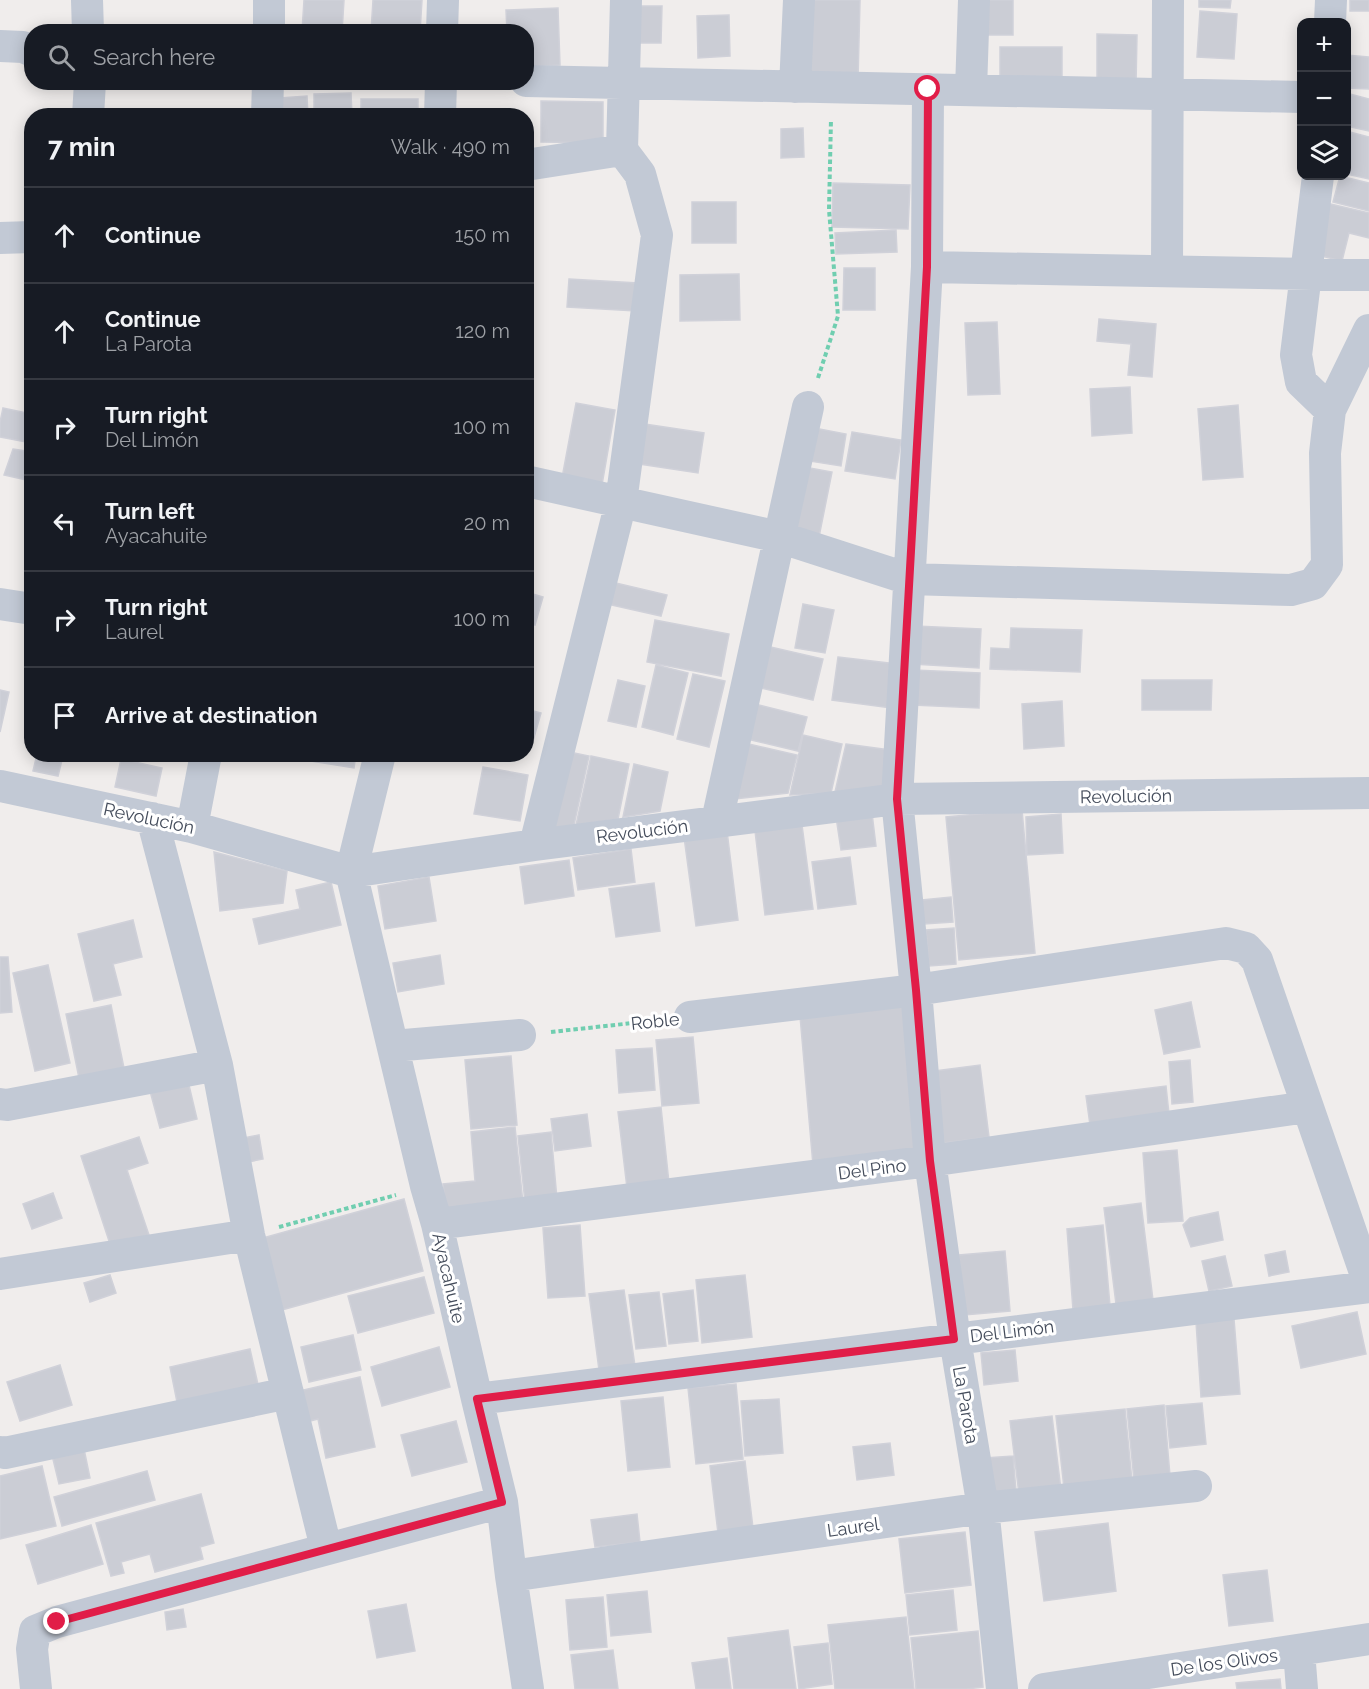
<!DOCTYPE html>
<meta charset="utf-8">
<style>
body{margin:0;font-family:Raleway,sans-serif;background:#242831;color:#f1f3f6}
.controls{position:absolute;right:18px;top:18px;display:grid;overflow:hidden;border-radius:12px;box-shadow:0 3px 15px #0003}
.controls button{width:54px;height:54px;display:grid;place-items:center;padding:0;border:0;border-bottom:2px solid #363941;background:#171b24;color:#f1f3f6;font:30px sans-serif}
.stop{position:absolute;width:18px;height:18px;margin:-14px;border:4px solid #e11d48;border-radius:50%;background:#fff}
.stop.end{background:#e11d48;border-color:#fff;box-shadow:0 2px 6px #0008}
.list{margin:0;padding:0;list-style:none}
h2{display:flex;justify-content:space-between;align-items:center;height:78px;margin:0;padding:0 24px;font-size:26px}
h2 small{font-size:20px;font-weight:400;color:#9ea1a6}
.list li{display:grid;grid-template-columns:39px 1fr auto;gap:18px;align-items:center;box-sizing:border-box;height:96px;padding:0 24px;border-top:2px solid #363941}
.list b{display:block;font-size:22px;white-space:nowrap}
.list p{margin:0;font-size:20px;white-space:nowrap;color:#9ea1a6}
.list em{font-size:20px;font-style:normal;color:#9ea1a6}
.icon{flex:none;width:33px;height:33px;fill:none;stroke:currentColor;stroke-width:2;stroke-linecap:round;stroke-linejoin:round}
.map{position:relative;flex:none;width:1369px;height:1689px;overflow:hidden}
.search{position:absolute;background:#171b24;box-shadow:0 3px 15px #0003;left:24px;top:24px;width:510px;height:66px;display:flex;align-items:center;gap:15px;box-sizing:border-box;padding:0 21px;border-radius:24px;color:#9ea1a6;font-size:22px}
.panel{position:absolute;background:#171b24;box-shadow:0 3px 15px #0003;left:24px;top:108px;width:510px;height:654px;border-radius:24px}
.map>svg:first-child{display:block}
.building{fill:#cbcdd5;stroke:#d0d1d9;stroke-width:1.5}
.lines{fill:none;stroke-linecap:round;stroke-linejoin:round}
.path{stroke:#70ceb0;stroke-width:4;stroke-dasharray:4.5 3;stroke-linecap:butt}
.minor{stroke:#c2c9d5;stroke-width:32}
.route{stroke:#e11d48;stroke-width:8}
.labels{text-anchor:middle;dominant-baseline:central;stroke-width:6;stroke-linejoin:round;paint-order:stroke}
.street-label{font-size:18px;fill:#444c5b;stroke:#fff}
</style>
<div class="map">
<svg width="1369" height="1689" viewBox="0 0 1369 1689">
<rect width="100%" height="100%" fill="#f0edec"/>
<path class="building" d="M 304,0 L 344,0 L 342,32 L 302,32 Z
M 373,0 L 422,0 L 420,32 L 371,32 Z
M 801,0 L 860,0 L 858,80 L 798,78 Z
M 979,0 L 1013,0 L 1013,35 L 978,35 Z
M 1199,0 L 1231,0 L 1230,8 L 1199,7 Z
M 1350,0 L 1369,0 L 1369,11 L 1350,11 Z
M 632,6 L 662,6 L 661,43 L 631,43 Z
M 558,8 L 560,65 L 526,67 L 526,32 L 507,32 L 506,10 Z
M 1200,11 L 1237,14 L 1234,59 L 1197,57 Z
M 729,15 L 730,56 L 698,58 L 697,16 Z
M 1097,34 L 1137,35 L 1136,84 L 1097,84 Z
M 1000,47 L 1062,47 L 1062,86 L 1000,87 Z
M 1346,55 L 1369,57 L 1369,89 L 1346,88 Z
M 351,93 L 352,116 L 314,116 L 314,94 Z
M 1346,93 L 1369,99 L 1369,131 L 1346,126 Z
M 307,96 L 308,116 L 280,116 L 280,98 Z
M 361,99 L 418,99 L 418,116 L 361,116 Z
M 541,101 L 603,102 L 603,143 L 541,142 Z
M 803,128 L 804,157 L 781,158 L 781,129 Z
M 1346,131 L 1369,137 L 1369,179 L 1346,174 Z
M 1340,176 L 1369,183 L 1369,211 L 1333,202 Z
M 833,183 L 910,185 L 908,229 L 832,227 Z
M 692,202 L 736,202 L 736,243 L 692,243 Z
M 1322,202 L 1369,213 L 1369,238 L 1349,233 L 1342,261 L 1309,253 Z
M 896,230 L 897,252 L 836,254 L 835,233 Z
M 844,268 L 875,268 L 875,310 L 843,310 Z
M 739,274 L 740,320 L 680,321 L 680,275 Z
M 569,279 L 638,283 L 636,311 L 567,307 Z
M 32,294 L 32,335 L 25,334 Z
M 1099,319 L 1156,324 L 1152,377 L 1128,375 L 1131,344 L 1097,341 Z
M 997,322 L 1000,394 L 968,395 L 965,323 Z
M 1130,387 L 1132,433 L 1092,436 L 1090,389 Z
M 526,402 L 532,403 L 526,430 Z
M 576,403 L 615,410 L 602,485 L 562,478 Z
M 1238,405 L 1243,477 L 1203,480 L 1198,409 Z
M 3,408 L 32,414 L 32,443 L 0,437 L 0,422 Z
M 638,423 L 704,433 L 698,473 L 633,463 Z
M 809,427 L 846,434 L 841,466 L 803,460 Z
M 852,432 L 901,440 L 895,479 L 845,471 Z
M 13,449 L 32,452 L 31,481 L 4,475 Z
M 799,466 L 832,472 L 818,542 L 786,537 Z
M 603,580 L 667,595 L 661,616 L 598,602 Z
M 526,592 L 543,597 L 535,625 L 526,622 Z
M 803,604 L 834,610 L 825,653 L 795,648 Z
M 655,620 L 729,634 L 721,676 L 647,662 Z
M 915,626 L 981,629 L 979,668 L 913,664 Z
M 1011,628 L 1082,630 L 1080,672 L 990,669 L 991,648 L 1010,649 Z
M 758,644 L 823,659 L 813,700 L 748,685 Z
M 838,657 L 897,664 L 891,708 L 832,700 Z
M 656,665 L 688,673 L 673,735 L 642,727 Z
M 914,670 L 980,673 L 979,708 L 913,705 Z
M 693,674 L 725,681 L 709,747 L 677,739 Z
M 618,680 L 645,686 L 636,727 L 608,721 Z
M 1142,680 L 1212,680 L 1211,710 L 1142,710 Z
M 0,690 L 9,692 L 0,732 Z
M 1062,701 L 1064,746 L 1024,749 L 1022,704 Z
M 747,702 L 807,717 L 798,751 L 738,737 Z
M 526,709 L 541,713 L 533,741 L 526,740 Z
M 803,735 L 842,744 L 831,793 L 790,795 Z
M 740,742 L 797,755 L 788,793 L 726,800 Z
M 846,744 L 890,750 L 888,787 L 835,792 Z
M 560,750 L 589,756 L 574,825 L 542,830 Z
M 37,754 L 63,756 L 58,776 L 33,771 Z
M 280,754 L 356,754 L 354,768 L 280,756 Z
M 591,756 L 629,764 L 618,819 L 576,825 Z
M 121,759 L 162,768 L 156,796 L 115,787 Z
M 634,764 L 668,772 L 660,811 L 623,817 Z
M 483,767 L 528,775 L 520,821 L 474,814 Z
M 1022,810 L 1035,953 L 959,960 L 946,817 Z
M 872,813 L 876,846 L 841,850 L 836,817 Z
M 1061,814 L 1063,853 L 1027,855 L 1026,817 Z
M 802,825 L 813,909 L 765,915 L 755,831 Z
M 727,831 L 738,920 L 696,926 L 684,837 Z
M 631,849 L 635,882 L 578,890 L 573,858 Z
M 214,852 L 287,871 L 283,903 L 220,911 Z
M 850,857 L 856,904 L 818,909 L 812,862 Z
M 569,860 L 574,896 L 525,904 L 520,867 Z
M 429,877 L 436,921 L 385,929 L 378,886 Z
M 331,882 L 341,925 L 259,944 L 253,919 L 300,909 L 296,890 Z
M 654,883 L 660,931 L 616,937 L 609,889 Z
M 951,897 L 953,922 L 924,924 L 922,900 Z
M 133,920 L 142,957 L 113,964 L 121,995 L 94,1001 L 78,934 Z
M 954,928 L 956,964 L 929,966 L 926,930 Z
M 440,955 L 444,984 L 398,992 L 393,963 Z
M 0,957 L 8,957 L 12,1012 L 0,1013 Z
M 48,965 L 70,1063 L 35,1071 L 13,973 Z
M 1191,1002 L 1200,1047 L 1164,1054 L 1155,1010 Z
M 111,1005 L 124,1068 L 79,1078 L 66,1014 Z
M 907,1006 L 920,1155 L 813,1165 L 800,1016 Z
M 693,1037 L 699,1103 L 662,1106 L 656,1040 Z
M 652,1048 L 655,1090 L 619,1093 L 616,1050 Z
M 511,1056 L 517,1125 L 471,1129 L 465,1060 Z
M 1190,1060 L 1193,1102 L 1172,1104 L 1169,1062 Z
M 980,1065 L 989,1137 L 944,1143 L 935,1071 Z
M 188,1081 L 197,1119 L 160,1128 L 150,1091 Z
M 1166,1086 L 1169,1114 L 1090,1125 L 1086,1096 Z
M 661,1107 L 669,1183 L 627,1188 L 618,1112 Z
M 587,1114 L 591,1146 L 555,1151 L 551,1119 Z
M 515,1127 L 523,1203 L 446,1210 L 443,1184 L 475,1181 L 471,1132 Z
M 551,1132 L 557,1199 L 525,1202 L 518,1136 Z
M 259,1135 L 263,1159 L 243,1163 L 238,1139 Z
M 139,1137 L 148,1163 L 127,1170 L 149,1235 L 111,1247 L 81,1156 Z
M 1177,1150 L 1183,1221 L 1148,1223 L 1143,1153 Z
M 53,1193 L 62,1218 L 32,1229 L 23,1204 Z
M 404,1199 L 423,1271 L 278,1311 L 259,1239 Z
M 1141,1203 L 1153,1300 L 1116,1304 L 1104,1208 Z
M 1218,1212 L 1223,1240 L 1191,1247 L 1183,1225 L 1190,1218 Z
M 580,1225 L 585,1296 L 548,1298 L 543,1228 Z
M 1103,1225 L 1110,1306 L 1073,1310 L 1067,1229 Z
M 1005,1251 L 1010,1311 L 964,1315 L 959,1255 Z
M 1285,1251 L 1289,1272 L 1269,1276 L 1265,1255 Z
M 1225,1256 L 1232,1286 L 1209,1291 L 1202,1261 Z
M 110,1275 L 116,1293 L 90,1302 L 84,1283 Z
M 745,1275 L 752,1337 L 702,1343 L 696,1280 Z
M 424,1277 L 434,1313 L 358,1333 L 348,1296 Z
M 624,1290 L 635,1366 L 599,1370 L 589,1294 Z
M 693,1290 L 698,1341 L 669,1344 L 663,1294 Z
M 659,1292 L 666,1346 L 636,1349 L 629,1295 Z
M 1357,1312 L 1366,1354 L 1301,1368 L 1292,1326 Z
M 1234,1319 L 1240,1394 L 1201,1397 L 1196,1322 Z
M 353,1335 L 361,1370 L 309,1382 L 301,1347 Z
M 439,1347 L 450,1387 L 382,1406 L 371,1367 Z
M 250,1349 L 259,1389 L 178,1407 L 170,1367 Z
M 1015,1350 L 1018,1381 L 984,1385 L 981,1353 Z
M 60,1365 L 72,1405 L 20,1421 L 7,1382 Z
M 360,1377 L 375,1447 L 326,1458 L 318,1419 L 306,1422 L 299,1391 Z
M 736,1384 L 743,1459 L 696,1464 L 688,1388 Z
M 663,1397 L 670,1467 L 628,1471 L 621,1401 Z
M 779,1399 L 783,1453 L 745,1456 L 741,1401 Z
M 1202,1403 L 1206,1444 L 1170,1448 L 1166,1406 Z
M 1164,1405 L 1170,1476 L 1134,1480 L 1127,1409 Z
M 1125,1409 L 1132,1481 L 1064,1488 L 1056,1416 Z
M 1052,1416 L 1061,1490 L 1019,1494 L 1010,1421 Z
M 456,1421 L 467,1462 L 412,1476 L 401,1435 Z
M 890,1443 L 894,1475 L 857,1480 L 853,1447 Z
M 84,1449 L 90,1478 L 59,1484 L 52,1455 Z
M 1013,1456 L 1016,1491 L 988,1493 L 985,1458 Z
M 745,1461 L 753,1528 L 718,1533 L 710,1466 Z
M 42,1466 L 56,1526 L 0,1539 L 0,1476 Z
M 147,1471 L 155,1500 L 62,1526 L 54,1497 Z
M 201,1494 L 214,1543 L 200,1547 L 203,1559 L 155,1572 L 150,1554 L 121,1562 L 124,1573 L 111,1576 L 96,1523 Z
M 637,1514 L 640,1542 L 595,1547 L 591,1520 Z
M 1108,1523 L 1116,1591 L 1044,1601 L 1035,1532 Z
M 91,1525 L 103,1564 L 38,1584 L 26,1545 Z
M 965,1532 L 971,1585 L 905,1593 L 899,1539 Z
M 1267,1570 L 1273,1621 L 1229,1626 L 1223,1575 Z
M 953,1590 L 957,1630 L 910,1635 L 906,1595 Z
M 647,1591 L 651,1632 L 611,1636 L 607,1595 Z
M 603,1597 L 607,1647 L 570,1650 L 566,1600 Z
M 406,1604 L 415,1651 L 377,1658 L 368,1611 Z
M 183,1609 L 186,1627 L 167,1630 L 165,1612 Z
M 906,1617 L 914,1689 L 835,1689 L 828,1625 Z
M 788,1630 L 796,1689 L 734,1689 L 728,1638 Z
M 978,1631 L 983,1687 L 967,1689 L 916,1689 L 911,1638 Z
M 828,1643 L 832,1684 L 799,1689 L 794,1647 Z
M 613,1650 L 618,1689 L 575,1689 L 571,1655 Z
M 727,1658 L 731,1689 L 696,1689 L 692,1663 Z
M 1280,1679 L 1281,1689 L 1237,1689 L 1236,1683 Z"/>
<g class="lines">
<path class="path" d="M 818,378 L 838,316 L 829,210 L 831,119
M 551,1032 L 660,1020
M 279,1227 L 396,1195"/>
<path class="minor" d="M 87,0 L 88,32
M 1330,22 L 1331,0
M 269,32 L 269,0
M 442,32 L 443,0
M 0,46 L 23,47 L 32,51
M 526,81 L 1302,97
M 795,87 L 799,0
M 928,89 L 927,267 L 897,799 L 916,990 L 930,1161 L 955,1339 L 983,1508 L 1002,1689
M 971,90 L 974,0
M 88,116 L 90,82
M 267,116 L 268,82
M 440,116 L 441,82
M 526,165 L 622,150
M 1318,176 L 1296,355 L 1301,382 L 1330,410
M 0,238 L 32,237
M 927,267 L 1369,275
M 1167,271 L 1168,0
M 526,481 L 779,537 L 909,579 L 1291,590 L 1313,584 L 1327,565 L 1325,453 L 1330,410 L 1369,330
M 0,604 L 32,609
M 380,754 L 351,872 L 426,1186 L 437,1224 L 477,1399 L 502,1502 L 511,1576 L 528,1689
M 0,786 L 192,827 L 351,872 L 535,845 L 897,799 L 1369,793
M 152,818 L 217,1065 L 249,1235 L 326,1548
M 717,821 L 808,407
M 192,827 L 206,754
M 535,845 L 621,502 L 657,235 L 640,174 L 622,150 L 626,0
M 690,1017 L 916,990 L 1226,943 L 1246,948 L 1257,960 L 1369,1284
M 393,1046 L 520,1035
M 0,1104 L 7,1105 L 217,1065
M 437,1224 L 930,1161 L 1307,1107
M 0,1274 L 249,1235
M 477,1399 L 1369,1287
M 0,1452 L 5,1453 L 288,1393
M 511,1576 L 983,1508 L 1196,1486
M 1299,1651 L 1302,1689
M 36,1689 L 32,1649 L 35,1631 L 57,1622 L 502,1502
M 1044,1689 L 1369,1639"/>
</g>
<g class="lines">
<path class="route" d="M 57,1622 L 502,1502 L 477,1399 L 954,1339 L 930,1161 L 916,990 L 897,799 L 927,267 L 928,89"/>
</g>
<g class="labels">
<g class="street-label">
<text transform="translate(1126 796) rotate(-1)">Revolución</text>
<text transform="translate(149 818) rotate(12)">Revolución</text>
<text transform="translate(642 831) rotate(-7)">Revolución</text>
<text transform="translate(655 1021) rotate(-6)">Roble</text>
<text transform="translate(872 1169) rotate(-7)">Del Pino</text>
<text transform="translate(449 1278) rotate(77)">Ayacahuite</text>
<text transform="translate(1012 1331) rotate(-7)">Del Limón</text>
<text transform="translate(966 1405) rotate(80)">La Parota</text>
<text transform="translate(853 1527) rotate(-8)">Laurel</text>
<text transform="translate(1224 1662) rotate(-8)">De los Olivos</text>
</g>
</g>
</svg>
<div class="controls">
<button>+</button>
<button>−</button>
<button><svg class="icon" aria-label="layers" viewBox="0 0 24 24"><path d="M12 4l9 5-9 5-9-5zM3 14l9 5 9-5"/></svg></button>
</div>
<div class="stop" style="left:928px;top:89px"></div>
<div class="stop end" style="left:57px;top:1622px"></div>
<div class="search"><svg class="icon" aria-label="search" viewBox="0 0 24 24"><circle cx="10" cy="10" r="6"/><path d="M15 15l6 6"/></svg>Search here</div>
<section class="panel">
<h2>7 min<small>Walk · 490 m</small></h2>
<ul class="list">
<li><svg class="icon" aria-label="ahead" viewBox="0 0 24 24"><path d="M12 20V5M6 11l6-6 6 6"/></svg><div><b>Continue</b></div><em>150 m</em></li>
<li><svg class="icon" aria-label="ahead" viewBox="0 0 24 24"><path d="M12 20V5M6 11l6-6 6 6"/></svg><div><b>Continue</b><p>La Parota</p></div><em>120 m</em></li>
<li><svg class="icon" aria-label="right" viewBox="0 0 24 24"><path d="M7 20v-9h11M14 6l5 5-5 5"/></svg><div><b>Turn right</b><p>Del Limón</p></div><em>100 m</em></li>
<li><svg class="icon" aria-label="left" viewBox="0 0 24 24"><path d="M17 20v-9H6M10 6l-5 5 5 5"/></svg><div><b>Turn left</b><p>Ayacahuite</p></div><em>20 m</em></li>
<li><svg class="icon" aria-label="right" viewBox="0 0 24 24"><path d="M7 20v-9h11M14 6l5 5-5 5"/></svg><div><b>Turn right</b><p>Laurel</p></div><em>100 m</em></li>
<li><svg class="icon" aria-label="arrive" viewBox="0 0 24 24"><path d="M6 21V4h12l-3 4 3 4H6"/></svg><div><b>Arrive at destination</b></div></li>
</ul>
</section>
</div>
